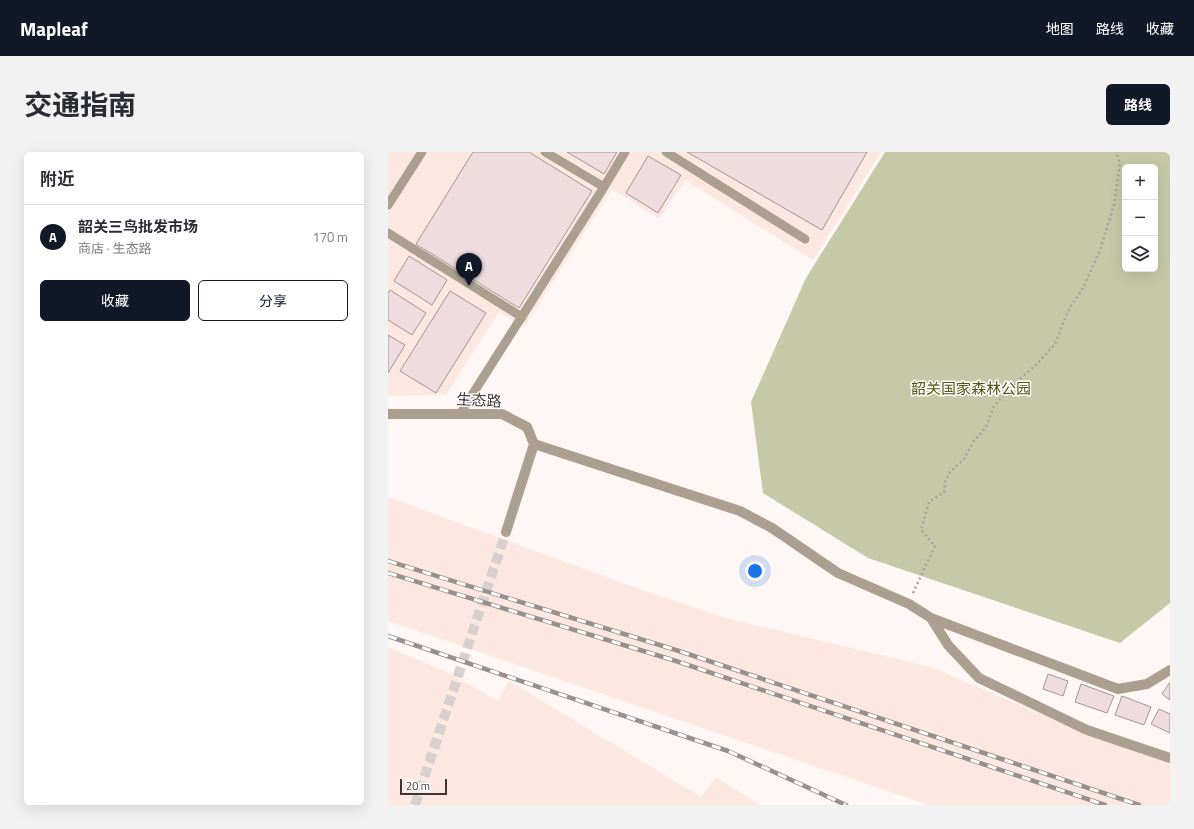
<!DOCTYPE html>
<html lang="zh">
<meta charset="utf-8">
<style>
body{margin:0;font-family:"Titillium Web","Noto Sans SC",sans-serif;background:#f2f2f3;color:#2b2b33}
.controls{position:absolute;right:12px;top:12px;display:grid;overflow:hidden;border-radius:6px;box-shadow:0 4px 16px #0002}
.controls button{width:36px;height:36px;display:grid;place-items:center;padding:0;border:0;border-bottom:1px solid #e1e1e2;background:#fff;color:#2b2b33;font:20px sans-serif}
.scale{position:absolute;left:12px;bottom:10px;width:47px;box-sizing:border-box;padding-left:4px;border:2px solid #3d3634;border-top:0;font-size:11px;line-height:14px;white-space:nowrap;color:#3d3634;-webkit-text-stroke:3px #fff;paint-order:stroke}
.you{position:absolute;left:367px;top:419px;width:14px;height:14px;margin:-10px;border:3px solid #fff;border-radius:50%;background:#1a73e8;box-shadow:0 0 0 6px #1a73e833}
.badge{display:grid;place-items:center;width:26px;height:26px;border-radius:50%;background:#111827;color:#fff;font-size:13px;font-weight:700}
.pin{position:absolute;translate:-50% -33px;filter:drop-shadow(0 1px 2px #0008)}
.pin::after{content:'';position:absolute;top:21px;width:14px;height:12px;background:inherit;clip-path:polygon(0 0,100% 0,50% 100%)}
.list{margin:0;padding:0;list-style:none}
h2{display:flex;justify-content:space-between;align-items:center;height:52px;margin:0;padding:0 16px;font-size:17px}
h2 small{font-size:13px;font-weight:400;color:#7c7c81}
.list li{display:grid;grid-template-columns:26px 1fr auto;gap:12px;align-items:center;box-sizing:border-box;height:64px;padding:0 16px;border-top:1px solid #e1e1e2}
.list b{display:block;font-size:15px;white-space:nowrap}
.list p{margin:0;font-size:13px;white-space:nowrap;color:#7c7c81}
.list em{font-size:13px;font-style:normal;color:#7c7c81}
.actions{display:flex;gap:8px;padding:12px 16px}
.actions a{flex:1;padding:9px 0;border:1px solid #111827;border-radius:6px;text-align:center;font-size:14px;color:#111827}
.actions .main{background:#111827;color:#fff}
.icon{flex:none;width:22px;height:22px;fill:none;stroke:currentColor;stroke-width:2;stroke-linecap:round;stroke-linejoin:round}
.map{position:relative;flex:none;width:782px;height:653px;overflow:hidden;border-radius:6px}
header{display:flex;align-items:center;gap:24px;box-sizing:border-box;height:56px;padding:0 20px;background:#111827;color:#fff}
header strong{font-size:19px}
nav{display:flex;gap:22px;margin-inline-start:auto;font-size:14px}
.intro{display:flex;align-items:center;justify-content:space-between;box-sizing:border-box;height:96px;padding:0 24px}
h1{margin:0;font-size:28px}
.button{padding:10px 18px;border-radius:6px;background:#111827;color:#fff;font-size:14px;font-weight:700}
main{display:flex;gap:24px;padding:0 24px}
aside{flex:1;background:#fff;border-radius:6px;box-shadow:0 4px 16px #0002}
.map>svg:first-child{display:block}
.built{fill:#fce8e0}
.green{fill:#c5c9a7;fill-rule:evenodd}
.building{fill:#eedcde;stroke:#a59597}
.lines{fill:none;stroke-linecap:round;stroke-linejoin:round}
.tertiary-tunnel{stroke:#d7d0ce;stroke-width:10;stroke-dasharray:10 5;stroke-linecap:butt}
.path{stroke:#a8a19f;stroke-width:2.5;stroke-dasharray:2 3;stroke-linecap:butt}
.service{stroke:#aba08f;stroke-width:9}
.minor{stroke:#aba08f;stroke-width:10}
.tertiary{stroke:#aba08f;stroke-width:10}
.rail-casing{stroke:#97908e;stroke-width:4.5}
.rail{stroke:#fff;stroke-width:3;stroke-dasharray:9;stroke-linecap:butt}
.labels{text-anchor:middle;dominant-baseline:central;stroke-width:3;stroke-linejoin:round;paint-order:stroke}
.park-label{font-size:15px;fill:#54570f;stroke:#fff}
.street-label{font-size:15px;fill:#3d3634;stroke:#fff}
</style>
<header>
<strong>Mapleaf</strong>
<nav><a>地图</a><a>路线</a><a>收藏</a></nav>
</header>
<div class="intro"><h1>交通指南</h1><a class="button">路线</a></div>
<main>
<aside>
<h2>附近<small></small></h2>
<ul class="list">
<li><span class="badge">A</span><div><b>韶关三鸟批发市场</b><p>商店 · 生态路</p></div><em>170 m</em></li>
</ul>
<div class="actions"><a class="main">收藏</a><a>分享</a></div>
</aside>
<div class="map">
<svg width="782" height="653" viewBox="0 0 782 653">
<rect width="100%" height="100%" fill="#fef7f5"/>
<path class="built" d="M 0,0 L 493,0 L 425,108 L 297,28 L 271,67 L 224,37 L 136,175 L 111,160 L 58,243 L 0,244 Z
M 0,345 L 237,432 L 337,466 L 543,515 L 699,582 L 782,609 L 782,653 L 541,653 L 0,469 Z
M 0,495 L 61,521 L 110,549 L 121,529 L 313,645 L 328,625 L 372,653 L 0,653 Z"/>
<path class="green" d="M 497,0 L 782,0 L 782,451 L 732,491 L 480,406 L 375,341 L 363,250 L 418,126 ZM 737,15 L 767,15 L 767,117 L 737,117 Z"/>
<path class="building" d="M 85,0 L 141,0 L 204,39 L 131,156 L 28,92 Z
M 179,0 L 229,0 L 216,22 Z
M 299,0 L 479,0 L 434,78 Z
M 260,4 L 293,23 L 270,61 L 238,41 Z
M 21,104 L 59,128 L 44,153 L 6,129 Z
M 2,138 L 38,161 L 24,183 L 0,168 L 0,141 Z
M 62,139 L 98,161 L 48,241 L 12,219 Z
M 0,183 L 17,193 L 0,221 Z
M 660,522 L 680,529 L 675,544 L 655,537 Z
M 782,530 L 782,548 L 774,542 Z
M 693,532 L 726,544 L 719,561 L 687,550 Z
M 734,544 L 763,555 L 756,573 L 727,563 Z
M 771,557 L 782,562 L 782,581 L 763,572 Z"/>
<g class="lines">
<path class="tertiary-tunnel" d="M 27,653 L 118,380"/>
<path class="path" d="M 525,441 L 547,394 L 533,378 L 541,350 L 556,340 L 557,330 L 562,320 L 576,307 L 585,290 L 598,275 L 606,254 L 626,232 L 649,212 L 667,192 L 680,159 L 695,136 L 712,98 L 726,53 L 732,11 L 728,0"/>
<path class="service" d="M 278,0 L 417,87
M 216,35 L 237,0
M 0,53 L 34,0
M 0,81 L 134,165
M 72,262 L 216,35 L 157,0"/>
<path class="minor" d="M 146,292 L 352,359 L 384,376 L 450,421 L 521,452 L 543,466 L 560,493 L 591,526 L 699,578 L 782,606
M 543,466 L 730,537 L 759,532 L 782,518"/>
<path class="tertiary" d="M 0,262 L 114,262 L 139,275 L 146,292 L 118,380"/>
<g class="rail-casing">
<path id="rail" d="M 0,409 L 291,499 L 751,653
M 0,421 L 288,509 L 717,653
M 0,484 L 340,599 L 458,653"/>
</g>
<use href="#rail" class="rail"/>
</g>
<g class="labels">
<g class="park-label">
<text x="583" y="236">韶关国家森林公园</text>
</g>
<g class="street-label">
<text transform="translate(91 248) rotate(3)">生态路</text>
</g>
</g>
</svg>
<div class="controls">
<button>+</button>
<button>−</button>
<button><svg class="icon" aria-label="layers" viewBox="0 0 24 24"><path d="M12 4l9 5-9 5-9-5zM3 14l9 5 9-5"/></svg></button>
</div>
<div class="scale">20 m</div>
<div class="you"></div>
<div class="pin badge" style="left:81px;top:134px">A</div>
</div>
</main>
